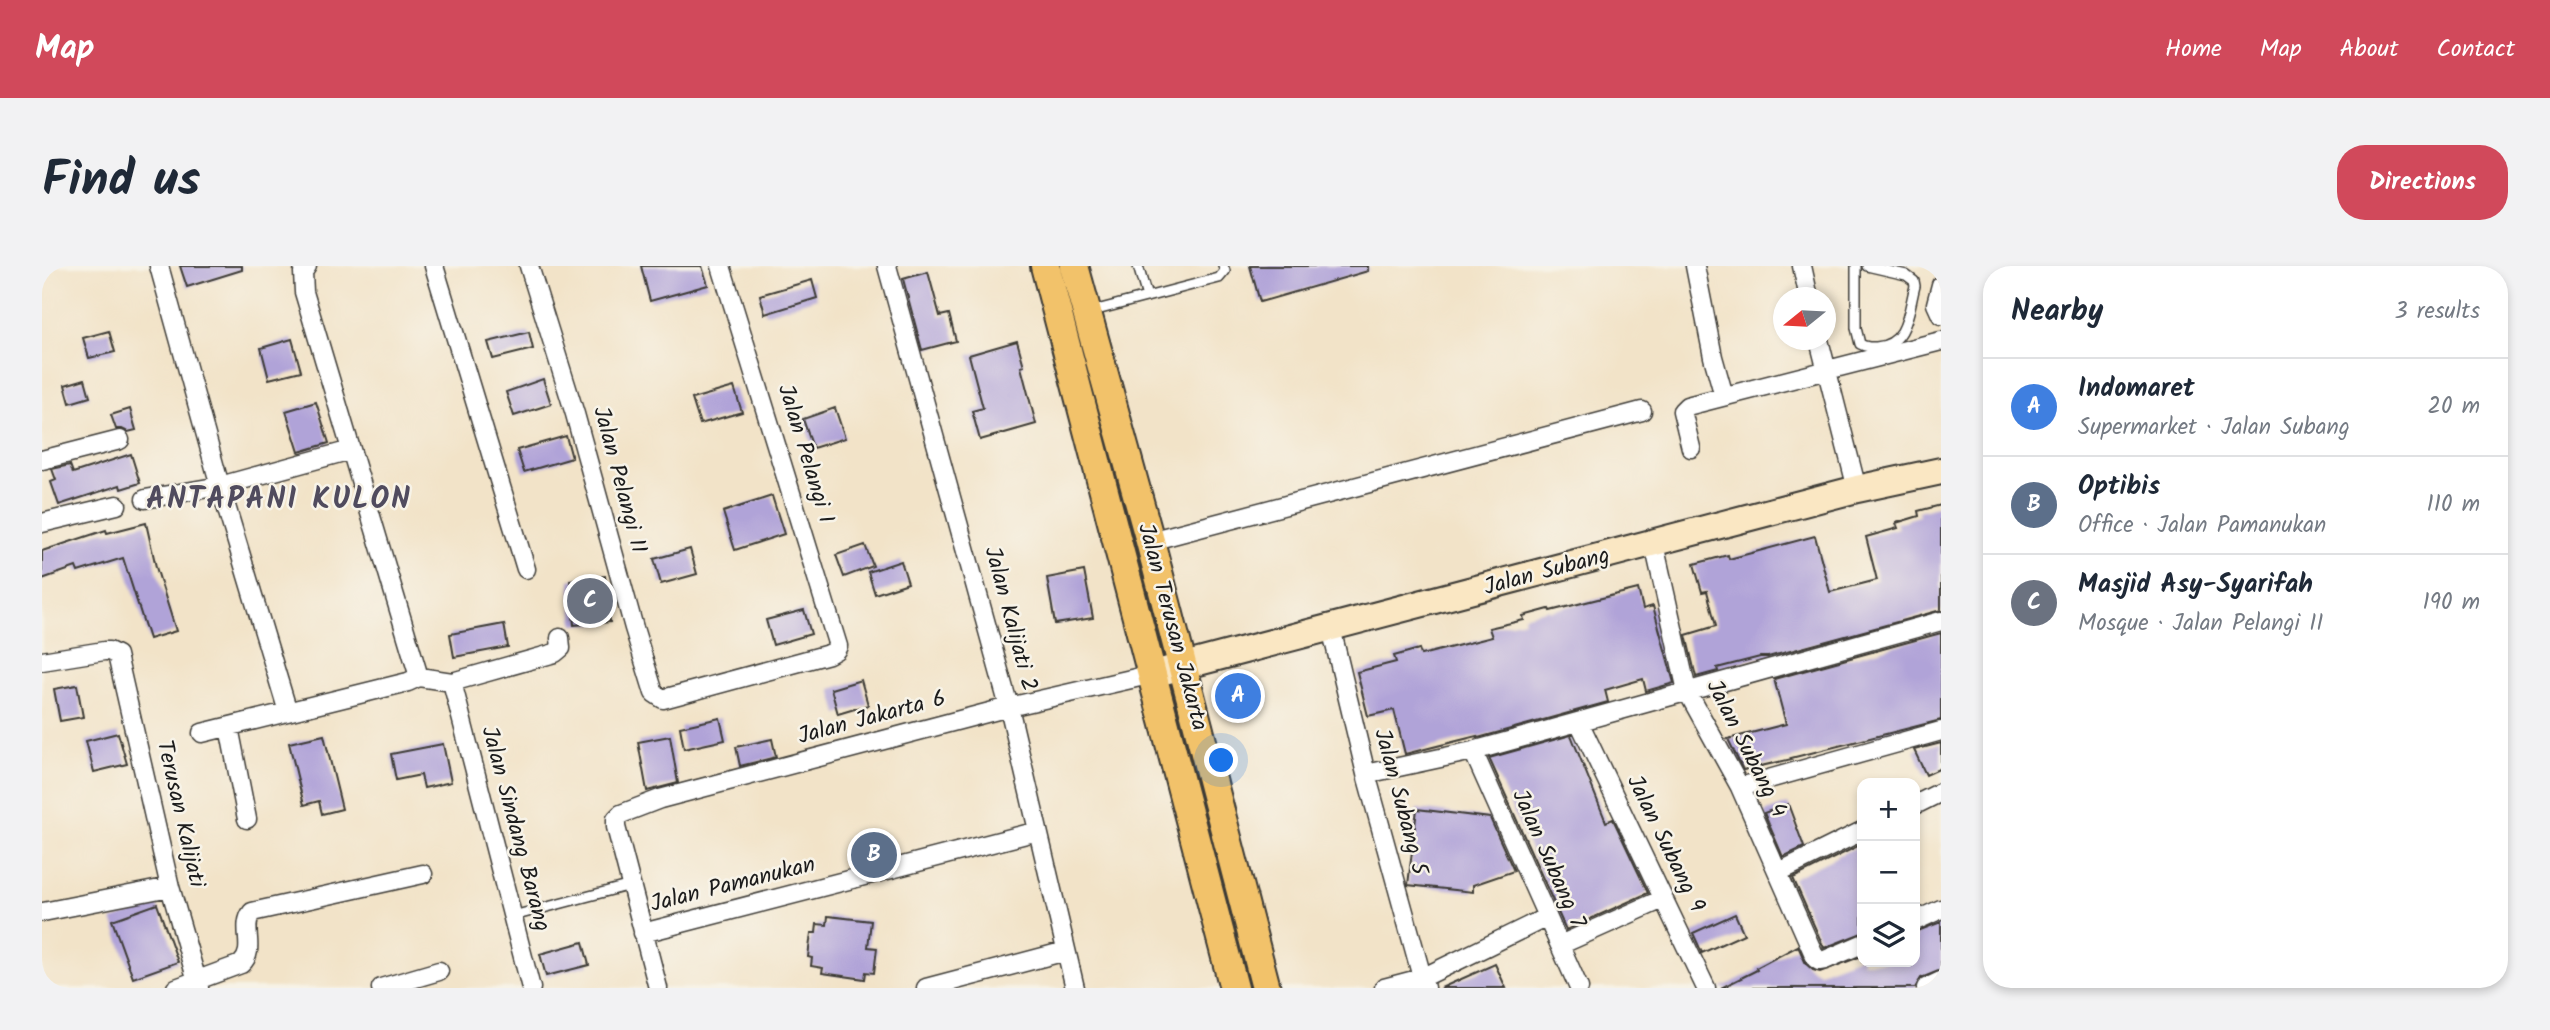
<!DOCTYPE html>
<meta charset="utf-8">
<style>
body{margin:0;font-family:Kalam,sans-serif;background:#f2f2f3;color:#1f2937}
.controls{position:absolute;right:21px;bottom:21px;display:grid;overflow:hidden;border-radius:14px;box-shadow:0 4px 10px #0003}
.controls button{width:63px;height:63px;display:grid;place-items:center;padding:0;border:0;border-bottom:2px solid #e0e1e3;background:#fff;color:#1f2937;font:35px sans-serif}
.compass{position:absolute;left:1731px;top:21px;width:63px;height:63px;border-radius:50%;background:#fff;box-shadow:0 4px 10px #0003;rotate:252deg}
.you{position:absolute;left:1180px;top:495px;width:24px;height:24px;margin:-18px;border:5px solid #fff;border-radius:50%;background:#1a73e8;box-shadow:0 0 0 10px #1a73e833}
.badge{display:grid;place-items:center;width:46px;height:46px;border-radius:50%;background:#d1495b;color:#fff;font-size:23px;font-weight:700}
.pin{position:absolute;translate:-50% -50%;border:4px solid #fff;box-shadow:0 2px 7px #0006}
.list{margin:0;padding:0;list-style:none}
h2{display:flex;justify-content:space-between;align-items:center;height:91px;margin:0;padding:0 28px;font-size:30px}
h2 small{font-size:23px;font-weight:400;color:#747a83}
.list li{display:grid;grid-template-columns:46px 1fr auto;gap:21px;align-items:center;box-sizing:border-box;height:98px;padding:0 28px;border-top:2px solid #e0e1e3}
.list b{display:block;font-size:26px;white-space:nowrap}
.list p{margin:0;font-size:23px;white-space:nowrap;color:#747a83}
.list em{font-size:23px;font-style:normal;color:#747a83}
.icon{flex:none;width:38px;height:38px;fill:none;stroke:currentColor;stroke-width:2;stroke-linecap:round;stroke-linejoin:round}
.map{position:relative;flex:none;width:1899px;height:722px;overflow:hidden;border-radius:28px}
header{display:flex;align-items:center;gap:42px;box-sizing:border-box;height:98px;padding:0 35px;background:#d1495b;color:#fff}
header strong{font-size:33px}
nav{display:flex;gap:38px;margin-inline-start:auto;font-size:24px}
.intro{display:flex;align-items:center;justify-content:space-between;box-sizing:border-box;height:168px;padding:0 42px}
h1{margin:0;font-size:49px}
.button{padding:18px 32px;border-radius:28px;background:#d1495b;color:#fff;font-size:24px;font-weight:700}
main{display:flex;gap:42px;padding:0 42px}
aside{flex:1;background:#fff;border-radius:28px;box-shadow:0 4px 10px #0003}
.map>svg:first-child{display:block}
.building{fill:#b0a3d8}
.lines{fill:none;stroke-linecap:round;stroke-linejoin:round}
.lane-casing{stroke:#3c3a36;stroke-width:12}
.street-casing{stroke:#3c3a36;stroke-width:21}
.secondary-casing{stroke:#3c3a36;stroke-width:30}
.primary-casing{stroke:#3c3a36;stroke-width:32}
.lane{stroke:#fff;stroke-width:9}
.street{stroke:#fff;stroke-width:18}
.secondary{stroke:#fae7c3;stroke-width:26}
.primary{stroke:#f2c26a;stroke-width:28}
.labels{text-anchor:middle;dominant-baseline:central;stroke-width:5;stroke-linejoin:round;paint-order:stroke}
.street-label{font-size:23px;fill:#1c1c1c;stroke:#f7f3e8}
.district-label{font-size:30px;font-weight:bold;letter-spacing:2px;fill:#504b5e;stroke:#f7f3e8}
</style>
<header>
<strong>Map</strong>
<nav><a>Home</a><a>Map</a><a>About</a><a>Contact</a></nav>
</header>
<div class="intro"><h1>Find us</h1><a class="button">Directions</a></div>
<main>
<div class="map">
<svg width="1899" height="722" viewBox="0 0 1899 722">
<rect width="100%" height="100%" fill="#f7f3e8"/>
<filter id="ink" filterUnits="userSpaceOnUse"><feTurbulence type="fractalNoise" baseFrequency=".0143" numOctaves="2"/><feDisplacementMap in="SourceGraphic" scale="14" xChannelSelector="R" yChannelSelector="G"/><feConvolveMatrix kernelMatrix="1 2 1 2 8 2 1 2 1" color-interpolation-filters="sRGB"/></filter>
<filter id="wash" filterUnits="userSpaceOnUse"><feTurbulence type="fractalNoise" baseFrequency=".00686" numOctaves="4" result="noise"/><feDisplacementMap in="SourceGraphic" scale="28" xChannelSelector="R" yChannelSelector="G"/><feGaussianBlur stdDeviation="1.57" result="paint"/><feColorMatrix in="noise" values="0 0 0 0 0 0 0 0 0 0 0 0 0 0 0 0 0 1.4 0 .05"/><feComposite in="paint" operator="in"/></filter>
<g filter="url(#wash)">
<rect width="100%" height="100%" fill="#f2e3c8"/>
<g id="blocks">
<path class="building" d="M 138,0 L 200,0 L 200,4 L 145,21 Z
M 599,0 L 660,0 L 666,19 L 608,35 Z
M 1208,0 L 1326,0 L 1326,5 L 1218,36 Z
M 886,6 L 898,50 L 907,48 L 914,75 L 880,84 L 861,13 Z
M 770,14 L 775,32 L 723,48 L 718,29 Z
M 67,65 L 73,86 L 47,92 L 41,72 Z
M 487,66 L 491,83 L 451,93 L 446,76 Z
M 250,73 L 259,105 L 227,113 L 219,82 Z
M 975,75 L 982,100 L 979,101 L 994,158 L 938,174 L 930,145 L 941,142 L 927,89 Z
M 43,113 L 48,131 L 28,137 L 23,119 Z
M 501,113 L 509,138 L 472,150 L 464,126 Z
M 692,121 L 700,146 L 658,158 L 650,133 Z
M 274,136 L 287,177 L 257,186 L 244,145 Z
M 793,142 L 803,172 L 771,182 L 761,153 Z
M 88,143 L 94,164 L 86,166 L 80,163 L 74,163 L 69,149 Z
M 524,170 L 530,192 L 482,206 L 475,184 Z
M 89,188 L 98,217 L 79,223 L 78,219 L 17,239 L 9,216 L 14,214 L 10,203 L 28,199 L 31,207 Z
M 730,230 L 742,268 L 693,284 L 681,246 Z
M 1899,239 L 1899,344 L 1726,391 L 1718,391 L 1675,402 L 1676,405 L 1654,411 L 1644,369 L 1674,360 L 1665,325 L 1660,326 L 1652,298 L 1686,289 L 1687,293 L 1773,270 L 1788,326 L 1835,314 L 1824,271 L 1856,262 L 1854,257 L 1877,250 L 1876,245 Z
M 104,257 L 114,301 L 134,365 L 107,373 L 81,292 L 36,306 L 34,301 L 0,313 L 0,285 L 64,264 L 65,267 Z
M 823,279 L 831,300 L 802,311 L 794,289 Z
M 648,283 L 655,308 L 619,318 L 612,293 Z
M 859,295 L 866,317 L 833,328 L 826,306 Z
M 1042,305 L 1051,352 L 1013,358 L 1005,312 Z
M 563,310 L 568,356 L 532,359 L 528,314 Z
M 1596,323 L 1601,343 L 1611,340 L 1632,417 L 1604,425 L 1601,413 L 1563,424 L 1566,436 L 1436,472 L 1435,470 L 1363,488 L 1352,444 L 1326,450 L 1315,406 L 1354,396 L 1352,390 L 1377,383 L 1379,389 L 1450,371 L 1447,362 L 1482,354 L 1481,350 L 1507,343 L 1508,345 Z
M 762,344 L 769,368 L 731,379 L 724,354 Z
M 462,358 L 466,381 L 412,391 L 408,368 Z
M 1899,367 L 1899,454 L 1749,492 L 1750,493 L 1701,504 L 1686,473 L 1744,458 L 1732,413 Z
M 819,414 L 826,439 L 796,448 L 789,423 Z
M 35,419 L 41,451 L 18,455 L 12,423 Z
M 678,452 L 683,474 L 642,483 L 638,461 Z
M 76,467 L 85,498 L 52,506 L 44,475 Z
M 282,469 L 300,543 L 280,548 L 277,535 L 262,539 L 247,477 Z
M 1529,469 L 1564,556 L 1571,553 L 1606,627 L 1524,664 L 1447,492 Z
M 628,470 L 636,517 L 605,525 L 596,476 Z
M 730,473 L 734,491 L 698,500 L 694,481 Z
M 1899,477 L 1899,502 L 1884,509 L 1872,484 Z
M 401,478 L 409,516 L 382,522 L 379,509 L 354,514 L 349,488 Z
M 1746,538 L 1762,581 L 1741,591 L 1722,547 Z
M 1375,543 L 1448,552 L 1472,605 L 1431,619 L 1431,626 L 1366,619 Z
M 1820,578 L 1820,667 L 1782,682 L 1751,612 Z
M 115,638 L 136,696 L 91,712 L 70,654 Z
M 1693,648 L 1702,668 L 1660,687 L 1651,667 Z
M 786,650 L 829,655 L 826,681 L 835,682 L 832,707 L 824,706 L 823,713 L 780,707 L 781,702 L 769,700 L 770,692 L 766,691 L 769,667 L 774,667 L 775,658 L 785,659 Z
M 1899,656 L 1899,704 L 1879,712 L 1873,722 L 1679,722 L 1715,704 L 1714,702 L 1756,680 L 1764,698 L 1771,704 L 1778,706 L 1820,690 L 1820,696 L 1873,696 L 1873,666 Z
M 541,676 L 547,699 L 504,710 L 498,688 Z
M 1453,698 L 1464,722 L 1399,722 Z"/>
</g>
</g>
<g filter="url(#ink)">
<use href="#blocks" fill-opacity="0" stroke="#3c3a36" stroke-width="2"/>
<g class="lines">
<g class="lane-casing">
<path id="lane" d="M 1096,0 L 1105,31
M 1814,0 L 1814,62 L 1818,78 C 1824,81 1827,81 1834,81 C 1866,79 1866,46 1873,20 L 1872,15 L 1864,9 L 1825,0
M 1047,46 L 1177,12 L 1183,5 L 1181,0
M 471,650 L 589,619"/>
</g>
<g class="street-casing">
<path id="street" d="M 117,0 L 178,220 L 246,446
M 265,0 L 261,6 L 262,26 L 377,411
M 392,0 L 484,303
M 487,0 L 533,148 L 592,362 L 612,427 L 621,433 L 787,388 L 794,384 L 796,380 L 679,0
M 845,0 L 967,441 L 1033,722
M 1653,0 L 1671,91 L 1682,130
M 1760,0 L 1767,32
M 1899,19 L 1894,38 L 1899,49
M 1777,74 L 1815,223
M 1649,182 L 1640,145 L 1645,140 L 1899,75
M 0,194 L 78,174
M 103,233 L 178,220 L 309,184
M 0,257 L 75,239
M 1108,275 L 1600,145
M 1612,278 L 1645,425 L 1698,521 L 1774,693 L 1777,695 L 1783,694 L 1820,678
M 1289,362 L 1324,508 L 1383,722
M 0,395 L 62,385 L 67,385 L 75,389 L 128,621 L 157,722
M 377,411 L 410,416 L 513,387 L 519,382 L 518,372
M 410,416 L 489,722
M 1537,456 L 1664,722
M 187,461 L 205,553
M 160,467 L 366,416 L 377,411
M 1431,485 L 1537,722
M 1324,508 L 1431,485 L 1899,355
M 1698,521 L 1899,465
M 1873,539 L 1899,526
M 1737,606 L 1820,565
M 1,646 L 128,621
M 1873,655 L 1899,643
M 601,667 L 996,565
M 1518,679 L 1621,633
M 134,722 L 199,698 C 215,684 198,661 210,646 L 381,608
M 339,722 L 397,705
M 616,722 L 574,561 L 574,553 L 579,548 L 618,533 L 967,441 L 1111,408
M 884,722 L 1024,685
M 1342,722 L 1380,712 L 1505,651
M 1884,722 L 1899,715"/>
</g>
<g class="secondary-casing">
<path id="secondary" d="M 1111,408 L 1815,223 L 1899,205"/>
</g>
<g class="primary-casing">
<path id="primary" d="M 1003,0 L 1192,722
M 1032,0 L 1108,275 L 1224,722"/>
</g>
<use href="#lane" class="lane"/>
<use href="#street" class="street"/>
<use href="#secondary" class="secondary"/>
<use href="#primary" class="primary"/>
</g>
</g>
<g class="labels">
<g class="street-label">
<text transform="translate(763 188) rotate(73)">Jalan Pelangi I</text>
<text transform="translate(577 214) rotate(75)">Jalan Pelangi II</text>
<text transform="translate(1505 306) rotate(-15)">Jalan Subang</text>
<text transform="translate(968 353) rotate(75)">Jalan Kalijati 2</text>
<text transform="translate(1130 361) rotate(75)">Jalan Terusan Jakarta</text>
<text transform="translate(830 452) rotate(-15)">Jalan Jakarta 6</text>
<text transform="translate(1704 483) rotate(63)">Jalan Subang 4</text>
<text transform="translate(1358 536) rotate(75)">Jalan Subang 5</text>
<text transform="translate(138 548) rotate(77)">Terusan Kalijati</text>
<text transform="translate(473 563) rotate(75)">Jalan Sindang Barang</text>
<text transform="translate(1623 578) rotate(64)">Jalan Subang 9</text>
<text transform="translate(1506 593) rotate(66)">Jalan Subang 7</text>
<text transform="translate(691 619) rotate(-14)">Jalan Pamanukan</text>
</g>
<g class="district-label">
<text x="237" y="234">ANTAPANI KULON</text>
</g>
</g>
</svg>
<div class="controls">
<button>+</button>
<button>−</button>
<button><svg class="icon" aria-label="layers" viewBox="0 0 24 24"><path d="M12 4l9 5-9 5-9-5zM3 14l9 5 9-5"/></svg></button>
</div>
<svg class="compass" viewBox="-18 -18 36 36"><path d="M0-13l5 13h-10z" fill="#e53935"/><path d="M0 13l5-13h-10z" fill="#747a83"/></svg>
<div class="you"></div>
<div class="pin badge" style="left:1196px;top:430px;background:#3f7fe0">A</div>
<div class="pin badge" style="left:832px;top:589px;background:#5c6f8a">B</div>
<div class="pin badge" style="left:548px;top:335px;background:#6b7280">C</div>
</div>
<aside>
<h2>Nearby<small>3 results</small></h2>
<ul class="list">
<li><span class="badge" style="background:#3f7fe0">A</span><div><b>Indomaret</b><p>Supermarket · Jalan Subang</p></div><em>20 m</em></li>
<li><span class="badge" style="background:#5c6f8a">B</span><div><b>Optibis</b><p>Office · Jalan Pamanukan</p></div><em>110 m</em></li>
<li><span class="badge" style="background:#6b7280">C</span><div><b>Masjid Asy-Syarifah</b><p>Mosque · Jalan Pelangi II</p></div><em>190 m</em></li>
</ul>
</aside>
</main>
